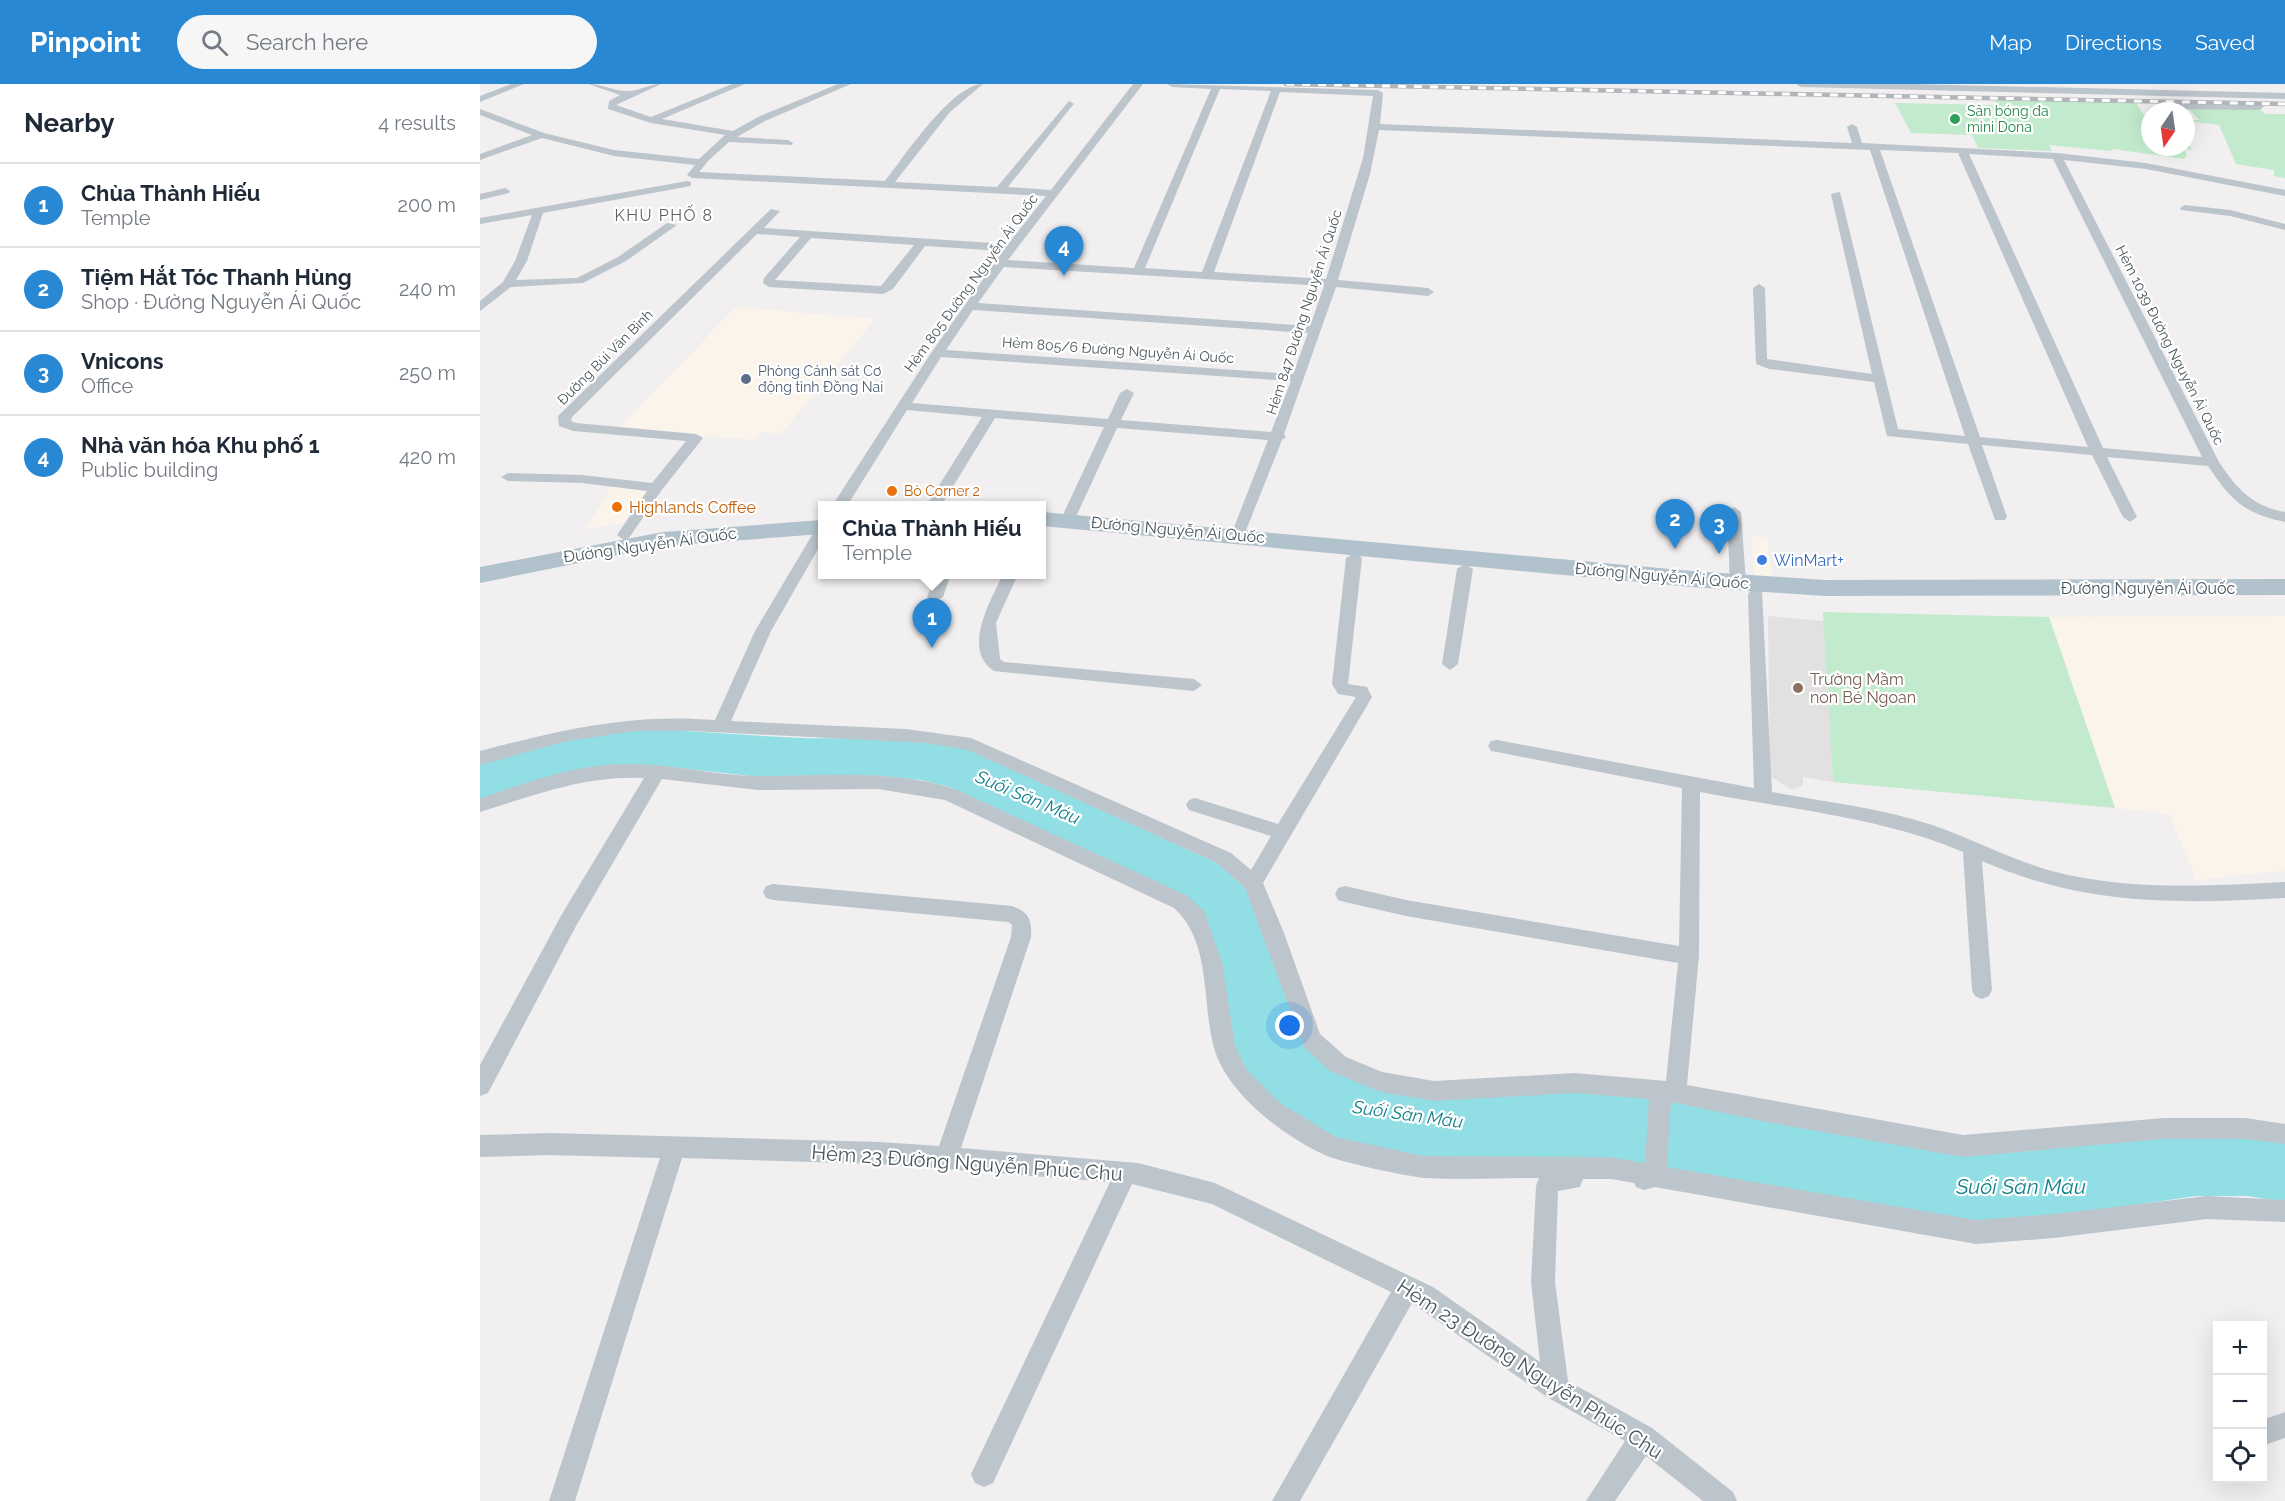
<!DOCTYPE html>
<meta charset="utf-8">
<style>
body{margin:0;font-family:Raleway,sans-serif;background:#f6f6f7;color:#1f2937}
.controls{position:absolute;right:18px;bottom:18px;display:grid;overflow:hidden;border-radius:0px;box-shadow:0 6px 24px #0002}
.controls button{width:54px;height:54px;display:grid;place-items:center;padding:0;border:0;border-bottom:2px solid #e0e1e3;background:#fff;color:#1f2937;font:30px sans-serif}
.compass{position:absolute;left:1661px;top:18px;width:54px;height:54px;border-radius:50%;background:#fff;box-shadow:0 6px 24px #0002;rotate:193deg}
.you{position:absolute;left:810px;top:942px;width:21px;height:21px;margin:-15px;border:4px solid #fff;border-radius:50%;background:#1a73e8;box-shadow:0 0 0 9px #1a73e833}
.badge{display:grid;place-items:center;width:39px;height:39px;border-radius:50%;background:#2888d3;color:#fff;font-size:20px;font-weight:700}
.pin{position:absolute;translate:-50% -50px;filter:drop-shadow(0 2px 3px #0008)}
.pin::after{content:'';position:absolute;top:32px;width:21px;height:18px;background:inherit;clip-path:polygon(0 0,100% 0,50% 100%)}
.popup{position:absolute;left:338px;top:417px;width:228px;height:78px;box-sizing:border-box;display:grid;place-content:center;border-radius:0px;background:#fff;filter:drop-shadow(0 2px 4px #0005);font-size:20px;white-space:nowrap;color:#747a83}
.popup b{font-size:22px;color:#1f2937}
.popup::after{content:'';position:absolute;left:50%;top:100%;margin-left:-12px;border:12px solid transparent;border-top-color:#fff}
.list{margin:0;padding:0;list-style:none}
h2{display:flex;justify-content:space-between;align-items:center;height:78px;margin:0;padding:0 24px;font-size:26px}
h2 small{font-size:20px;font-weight:400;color:#747a83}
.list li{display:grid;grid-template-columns:39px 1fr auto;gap:18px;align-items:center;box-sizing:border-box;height:84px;padding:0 24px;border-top:2px solid #e0e1e3}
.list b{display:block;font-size:22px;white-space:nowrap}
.list p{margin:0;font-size:20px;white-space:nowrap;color:#747a83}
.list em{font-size:20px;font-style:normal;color:#747a83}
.icon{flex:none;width:33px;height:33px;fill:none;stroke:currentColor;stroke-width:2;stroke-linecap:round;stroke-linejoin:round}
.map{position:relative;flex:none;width:1805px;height:1417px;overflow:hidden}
header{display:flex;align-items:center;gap:36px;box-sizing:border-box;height:84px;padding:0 30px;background:#2888d3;color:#fff}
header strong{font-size:28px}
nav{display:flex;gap:33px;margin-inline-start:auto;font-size:21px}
.search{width:420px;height:54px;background:#f6f6f7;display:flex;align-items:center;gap:15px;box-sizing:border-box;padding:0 21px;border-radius:33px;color:#747a83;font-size:22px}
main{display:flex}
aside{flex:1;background:#fff}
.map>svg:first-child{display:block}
.commercial{fill:#fbf4ea}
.education{fill:#e2e0e1}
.green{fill:#c1ebcc}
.water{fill:#92dee5}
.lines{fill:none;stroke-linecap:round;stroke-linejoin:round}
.street{fill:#bcc5cb;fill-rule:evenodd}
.primary{fill:#b1c2cc;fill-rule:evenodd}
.rail-casing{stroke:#b2b5b9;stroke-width:4.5}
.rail{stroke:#fff;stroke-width:3;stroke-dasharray:8;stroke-linecap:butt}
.leisure-dot{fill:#2e9e5b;stroke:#fff;stroke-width:2}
.service-dot{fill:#5c6f8a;stroke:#fff;stroke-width:2}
.food-dot{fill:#e8710a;stroke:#fff;stroke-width:2}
.shop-dot{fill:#3f7fe0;stroke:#fff;stroke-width:2}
.education-dot{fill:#8d6e63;stroke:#fff;stroke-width:2}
.labels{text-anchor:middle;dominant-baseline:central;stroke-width:4.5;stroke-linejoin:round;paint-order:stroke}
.far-leisure-label{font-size:14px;fill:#27864d;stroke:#fff;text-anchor:start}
.far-street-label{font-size:14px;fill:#49555b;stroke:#fff}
.far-service-label{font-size:14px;fill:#4e5e75;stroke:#fff;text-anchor:start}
.far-food-label{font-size:14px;fill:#c56008;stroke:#fff;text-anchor:start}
.far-quarter-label{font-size:16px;letter-spacing:1.5px;fill:#5c6164;stroke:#fff}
.food-label{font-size:16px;fill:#c56008;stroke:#fff;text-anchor:start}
.street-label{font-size:16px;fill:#49555b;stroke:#fff}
.shop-label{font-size:16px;fill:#366cbe;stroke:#fff;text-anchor:start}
.education-label{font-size:16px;fill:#785e54;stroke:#fff;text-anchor:start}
.water-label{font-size:18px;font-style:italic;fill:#17808a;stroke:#fff}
.near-street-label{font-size:20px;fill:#49555b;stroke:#fff}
.near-water-label{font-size:21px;font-style:italic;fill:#17808a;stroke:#fff}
</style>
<header>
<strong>Pinpoint</strong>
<div class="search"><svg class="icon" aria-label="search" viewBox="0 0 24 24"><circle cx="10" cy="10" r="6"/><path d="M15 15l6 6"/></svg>Search here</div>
<nav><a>Map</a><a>Directions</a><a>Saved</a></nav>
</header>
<main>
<aside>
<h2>Nearby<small>4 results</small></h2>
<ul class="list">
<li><span class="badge">1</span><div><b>Chùa Thành Hiếu</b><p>Temple</p></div><em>200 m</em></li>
<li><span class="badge">2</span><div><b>Tiệm Hắt Tóc Thanh Hùng</b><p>Shop · Đường Nguyễn Ái Quốc</p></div><em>240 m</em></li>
<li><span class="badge">3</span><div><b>Vnicons</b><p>Office</p></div><em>250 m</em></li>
<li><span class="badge">4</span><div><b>Nhà văn hóa Khu phố 1</b><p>Public building</p></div><em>420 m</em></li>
</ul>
</aside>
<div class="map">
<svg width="1805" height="1417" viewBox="0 0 1805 1417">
<rect width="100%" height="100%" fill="#f2eff0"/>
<path class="commercial" d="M 256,223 L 395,235 L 301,350 L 281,348 L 274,356 L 139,344 Z
M 132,402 L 168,407 L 143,439 L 106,445 Z
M 1272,452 L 1287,453 L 1293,498 L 1274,496 Z
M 1805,532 L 1805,787 L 1756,791 L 1717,797 L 1689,730 L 1635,724 L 1569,533 Z"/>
<path class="education" d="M 1288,532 L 1344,537 L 1353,698 L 1323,693 L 1323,701 L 1312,706 L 1290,692 Z"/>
<path class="green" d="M 1514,16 L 1656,18 L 1663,30 L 1670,31 L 1670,63 L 1706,63 L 1706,52 L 1712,66 L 1705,65 L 1707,71 L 1704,75 L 1633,65 L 1631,67 L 1569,61 L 1572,67 L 1498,64 L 1492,51 L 1431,49 L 1415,19 L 1517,21 Z
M 1709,25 L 1780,25 L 1785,30 L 1805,30 L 1805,94 L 1794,92 L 1794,86 L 1756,80 L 1739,41 L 1714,38 L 1712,36 L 1719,36 Z
M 1343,528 L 1569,533 L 1635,724 L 1353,698 Z"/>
<path class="water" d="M 175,645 C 224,648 273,652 322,654 C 378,655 431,653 487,665 L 737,779 L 766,804 L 824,962 L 897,1006 L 1097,1007 L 1172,1014 L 1484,1071 L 1550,1067 L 1678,1052 L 1775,1053 L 1805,1059 L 1805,1118 L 1767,1112 L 1716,1112 L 1539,1138 L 1492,1138 L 1256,1097 L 947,1074 L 855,1055 L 798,1020 L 767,987 L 753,961 L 740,876 L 725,830 L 708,813 L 470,703 L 441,696 L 402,692 L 280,693 L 181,682 L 0,716 L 0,679 L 107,651 Z"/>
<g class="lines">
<path class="street" d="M 31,0 L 44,0 L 0,18 L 0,12 Z
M 108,0 C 122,0 134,7 147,7 C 157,8 169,0 181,0 L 136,21 L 171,33 L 252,0 L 265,0 L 182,35 L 253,47 L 278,33 L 358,0 L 371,0 L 285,37 L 257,53 L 308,56 L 313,59 L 312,61 L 249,58 L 229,76 L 219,88 L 405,97 C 424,73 472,0 503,0 L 470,28 L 415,98 L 517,103 L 589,17 L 594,20 L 592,22 L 528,103 L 571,106 L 653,0 L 663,0 L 528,176 L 654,184 L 731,5 L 692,3 L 687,0 L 898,6 L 903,9 L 900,40 L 1372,59 L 1367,43 L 1372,40 L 1377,43 L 1382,59 L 1577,69 L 1666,79 L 1805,106 L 1805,112 L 1666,85 L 1584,76 L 1739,378 C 1757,405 1772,422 1805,428 L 1805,438 C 1763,429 1751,416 1728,382 L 1627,373 L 1657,433 L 1650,438 L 1643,433 L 1612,371 L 1502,361 L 1527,433 L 1525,436 L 1515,436 L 1488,360 L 1407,352 L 1394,298 L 1289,285 L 1276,280 L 1273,204 L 1279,200 L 1285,204 L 1287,275 L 1392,290 L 1351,110 L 1360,108 L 1418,345 L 1485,352 L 1390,66 L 899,46 L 890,90 L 858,196 L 948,204 L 954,208 L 948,212 L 856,203 L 804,350 L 806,353 L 802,356 L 763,454 L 753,454 L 751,451 L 788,356 L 637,344 L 594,437 L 587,442 L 580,437 L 624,343 L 515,334 L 461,422 L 446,422 L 502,333 L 427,326 L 367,422 L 352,422 L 451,269 L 523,167 L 445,162 L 413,205 L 403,210 L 289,203 L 283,199 L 284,194 L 320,153 L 277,150 L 92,333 L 91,337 L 96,339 L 216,350 L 223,354 L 181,407 L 149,454 L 144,456 L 137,451 L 167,407 L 102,399 L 28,397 L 21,393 L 28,389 L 102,391 L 172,399 L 206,357 L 93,347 L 79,342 L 78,332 L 291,125 L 300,127 L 284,144 L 528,160 L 566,112 L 212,94 L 207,91 L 215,81 L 134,72 L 62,54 L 0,76 L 0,70 L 52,51 L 0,31 L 0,25 L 64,49 L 134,66 L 219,75 L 245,51 L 171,39 L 128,25 L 129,17 L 140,11 ZM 740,5 L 791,7 L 722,188 L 665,184 ZM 800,8 L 893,12 L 883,74 L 846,195 L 734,188 ZM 1400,66 L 1478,69 L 1608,363 L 1500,353 ZM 1489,70 L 1573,75 L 1722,373 L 1623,364 ZM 331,154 L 434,161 L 401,202 L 295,196 ZM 524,183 L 844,202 L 830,242 L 498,219 ZM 493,226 L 828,249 L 813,290 L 466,266 ZM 461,273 L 811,297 L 791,348 L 641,336 L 654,309 L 647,305 L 640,309 L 628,335 L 432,319 Z
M 1316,0 L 1435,0 L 1805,9 L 1805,15 L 1321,3 Z
M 1690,20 L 1779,20 L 1784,23 L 1779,26 L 1687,25 L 1685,23 Z
M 207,97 L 211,98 L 211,102 L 63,129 L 47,177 L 36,196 L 97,194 L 138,173 L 187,139 L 197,141 L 146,177 L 103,199 L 31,203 L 0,227 L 0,217 L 23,198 L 35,177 L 52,131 L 0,140 L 0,134 Z
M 25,104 L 30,107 L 29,109 L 0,116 L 0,110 Z
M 1705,121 L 1750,126 L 1805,140 L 1805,146 L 1750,132 L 1701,126 L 1700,124 Z
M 1254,423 L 1261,428 L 1266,499 L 1258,504 L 1250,499 L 1247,428 Z
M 342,441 L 342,458 L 291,547 L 251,637 L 426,645 L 491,654 L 751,769 L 771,786 L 791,752 L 709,726 L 706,721 L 709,716 L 715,714 L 798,740 L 876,613 L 858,610 L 852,600 L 866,474 L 874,469 L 879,471 L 882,474 L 868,600 L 887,603 L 892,613 L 783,799 L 804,849 L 840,950 L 866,973 L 902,988 L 954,997 L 1095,989 L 1186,997 L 1198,879 L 926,832 L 865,818 L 858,816 L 855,810 L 858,804 L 865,802 L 926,816 L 1199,862 L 1202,704 L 1017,668 L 1011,667 L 1008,662 L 1011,657 L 1017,656 L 1274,704 L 1268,511 L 1270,507 L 1282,507 L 1292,708 C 1345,718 1400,724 1452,741 C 1497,756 1540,781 1588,791 C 1659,806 1733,802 1805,798 L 1805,814 C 1696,820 1605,822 1502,777 L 1512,906 L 1509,912 L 1502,915 L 1495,912 L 1492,906 L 1483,768 C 1401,733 1307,725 1220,708 L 1219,872 L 1207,1001 L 1483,1051 L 1684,1034 L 1765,1034 L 1805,1040 L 1805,1060 L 1765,1055 L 1684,1055 L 1483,1073 L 1287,1038 L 1191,1018 L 1187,1083 L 1496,1136 L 1574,1130 L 1727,1112 L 1805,1116 L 1805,1138 L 1727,1135 L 1574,1154 L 1496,1160 L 1175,1103 L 1164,1106 L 1156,1103 L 1154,1099 L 1131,1095 L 1103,1095 L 1100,1103 L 1078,1107 L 1075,1198 L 1088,1297 L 1172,1344 L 1253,1408 L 1257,1417 L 1223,1417 L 1166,1372 L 1135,1417 L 1106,1417 L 1145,1357 L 1067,1313 L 932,1219 L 820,1417 L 792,1417 L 911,1208 L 732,1120 L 652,1100 L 513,1399 L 504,1403 L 495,1399 L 491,1390 L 630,1098 L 400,1080 L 202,1074 L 95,1417 L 69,1417 L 180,1074 L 69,1071 L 0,1073 L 0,1051 L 69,1049 L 400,1058 L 459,1062 L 531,853 L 532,841 L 528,838 L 293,816 L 286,814 L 283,808 L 286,802 L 293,800 L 532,822 C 549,828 552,836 551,853 L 481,1064 L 658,1079 L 735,1099 L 953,1203 L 1060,1278 L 1051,1198 L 1056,1102 L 1059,1094 C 1021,1094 982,1096 945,1094 C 925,1092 865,1079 847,1072 C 804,1053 744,1008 733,960 C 722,915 731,858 694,824 L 465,716 L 398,705 L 278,706 L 182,695 L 96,842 L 8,1009 L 0,1012 L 0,981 L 82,830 L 164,694 C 106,691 55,711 0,728 L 0,714 C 47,699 95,680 145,680 C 191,679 236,692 281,692 C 346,692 413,685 475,705 L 708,812 L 724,827 L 742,878 L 755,962 L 766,985 L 800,1019 L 856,1053 L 943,1072 L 1131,1073 L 1165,1079 L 1169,1015 L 1095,1009 L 954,1017 L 901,1008 L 850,987 L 824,963 L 765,804 L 737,779 L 488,666 L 447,659 L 213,647 L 155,647 L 88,657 L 0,681 L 0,667 C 80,646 151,629 235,636 L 275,547 L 335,446 Z
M 985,480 L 993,485 L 978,580 L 970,586 L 962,580 L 977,485 Z
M 456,490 L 471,490 L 463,513 L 455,518 L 447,513 Z
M 523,490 L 538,490 L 516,539 L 520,575 L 524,578 L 714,595 L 722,601 L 714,607 L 514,587 C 481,566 511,516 523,490 Z
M 1805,1328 L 1805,1354 L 1782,1362 L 1782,1336 Z"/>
<path class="primary" d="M 562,428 L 1212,487 L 1345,496 L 1805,495 L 1805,511 L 1345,512 L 1212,503 L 562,442 Z
M 342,436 L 342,450 L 183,462 L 0,499 L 0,483 L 183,448 Z"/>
<g class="rail-casing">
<path id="rail" d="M 806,0 L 1805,20"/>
</g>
<use href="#rail" class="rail"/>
</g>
<circle class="leisure-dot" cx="1475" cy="35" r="6"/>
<circle class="service-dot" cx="266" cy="295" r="6"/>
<g class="food-dot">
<circle cx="412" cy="407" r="6"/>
<circle cx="137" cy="423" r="6"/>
</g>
<circle class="shop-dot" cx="1282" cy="476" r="6"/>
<circle class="education-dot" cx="1318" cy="604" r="6"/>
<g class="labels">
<g class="far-leisure-label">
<text x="1487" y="27">Sân bóng đa<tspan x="1487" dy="16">mini Dona</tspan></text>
</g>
<g class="far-street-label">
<text transform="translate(491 199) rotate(-54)">Hẻm 805 Đường Nguyễn Ái Quốc</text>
<text transform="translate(824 228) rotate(-72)">Hẻm 847 Đường Nguyễn Ái Quốc</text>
<text transform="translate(1690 261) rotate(63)">Hẻm 1039 Đường Nguyễn Ái Quốc</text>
<text transform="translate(638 266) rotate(4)">Hẻm 805/6 Đường Nguyễn Ái Quốc</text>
<text transform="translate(125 273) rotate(-45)">Đường Bùi Văn Bình</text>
</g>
<g class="far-service-label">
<text x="278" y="287">Phòng Cảnh sát Cơ<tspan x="278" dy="16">động tỉnh Đồng Nai</tspan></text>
</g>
<g class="far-food-label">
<text x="424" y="407">Bò Corner 2</text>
</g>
<g class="far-quarter-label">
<text x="184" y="131">KHU PHỐ 8</text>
</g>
<g class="food-label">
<text x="149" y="423">Highlands Coffee</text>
</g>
<g class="street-label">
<text transform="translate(698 446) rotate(5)">Đường Nguyễn Ái Quốc</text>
<text transform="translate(170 461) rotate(-8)">Đường Nguyễn Ái Quốc</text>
<text transform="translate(1182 492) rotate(5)">Đường Nguyễn Ái Quốc</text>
<text x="1668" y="504">Đường Nguyễn Ái Quốc</text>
</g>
<g class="shop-label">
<text x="1294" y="476">WinMart+</text>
</g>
<g class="education-label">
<text x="1330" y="595">Trường Mầm<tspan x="1330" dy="18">non Bé Ngoan</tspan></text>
</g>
<g class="water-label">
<text transform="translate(548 713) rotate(23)">Suối Săn Máu</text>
<text transform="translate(928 1030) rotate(8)">Suối Săn Máu</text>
</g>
<g class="near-street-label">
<text transform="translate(487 1079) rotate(4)">Hẻm 23 Đường Nguyễn Phúc Chu</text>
<text transform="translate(1050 1285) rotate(33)">Hẻm 23 Đường Nguyễn Phúc Chu</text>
</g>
<g class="near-water-label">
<text x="1541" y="1102">Suối Săn Máu</text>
</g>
</g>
</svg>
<div class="controls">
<button>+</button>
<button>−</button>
<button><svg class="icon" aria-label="locate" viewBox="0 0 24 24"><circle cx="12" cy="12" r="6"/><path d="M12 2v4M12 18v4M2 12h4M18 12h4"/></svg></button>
</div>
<svg class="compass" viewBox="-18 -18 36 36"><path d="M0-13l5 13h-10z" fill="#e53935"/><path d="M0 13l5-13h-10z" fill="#747a83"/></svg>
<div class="you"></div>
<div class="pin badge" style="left:452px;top:564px">1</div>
<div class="popup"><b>Chùa Thành Hiếu</b>Temple</div>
<div class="pin badge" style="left:1195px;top:465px">2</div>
<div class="pin badge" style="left:1239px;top:470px">3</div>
<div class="pin badge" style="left:584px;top:192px">4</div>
</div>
</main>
